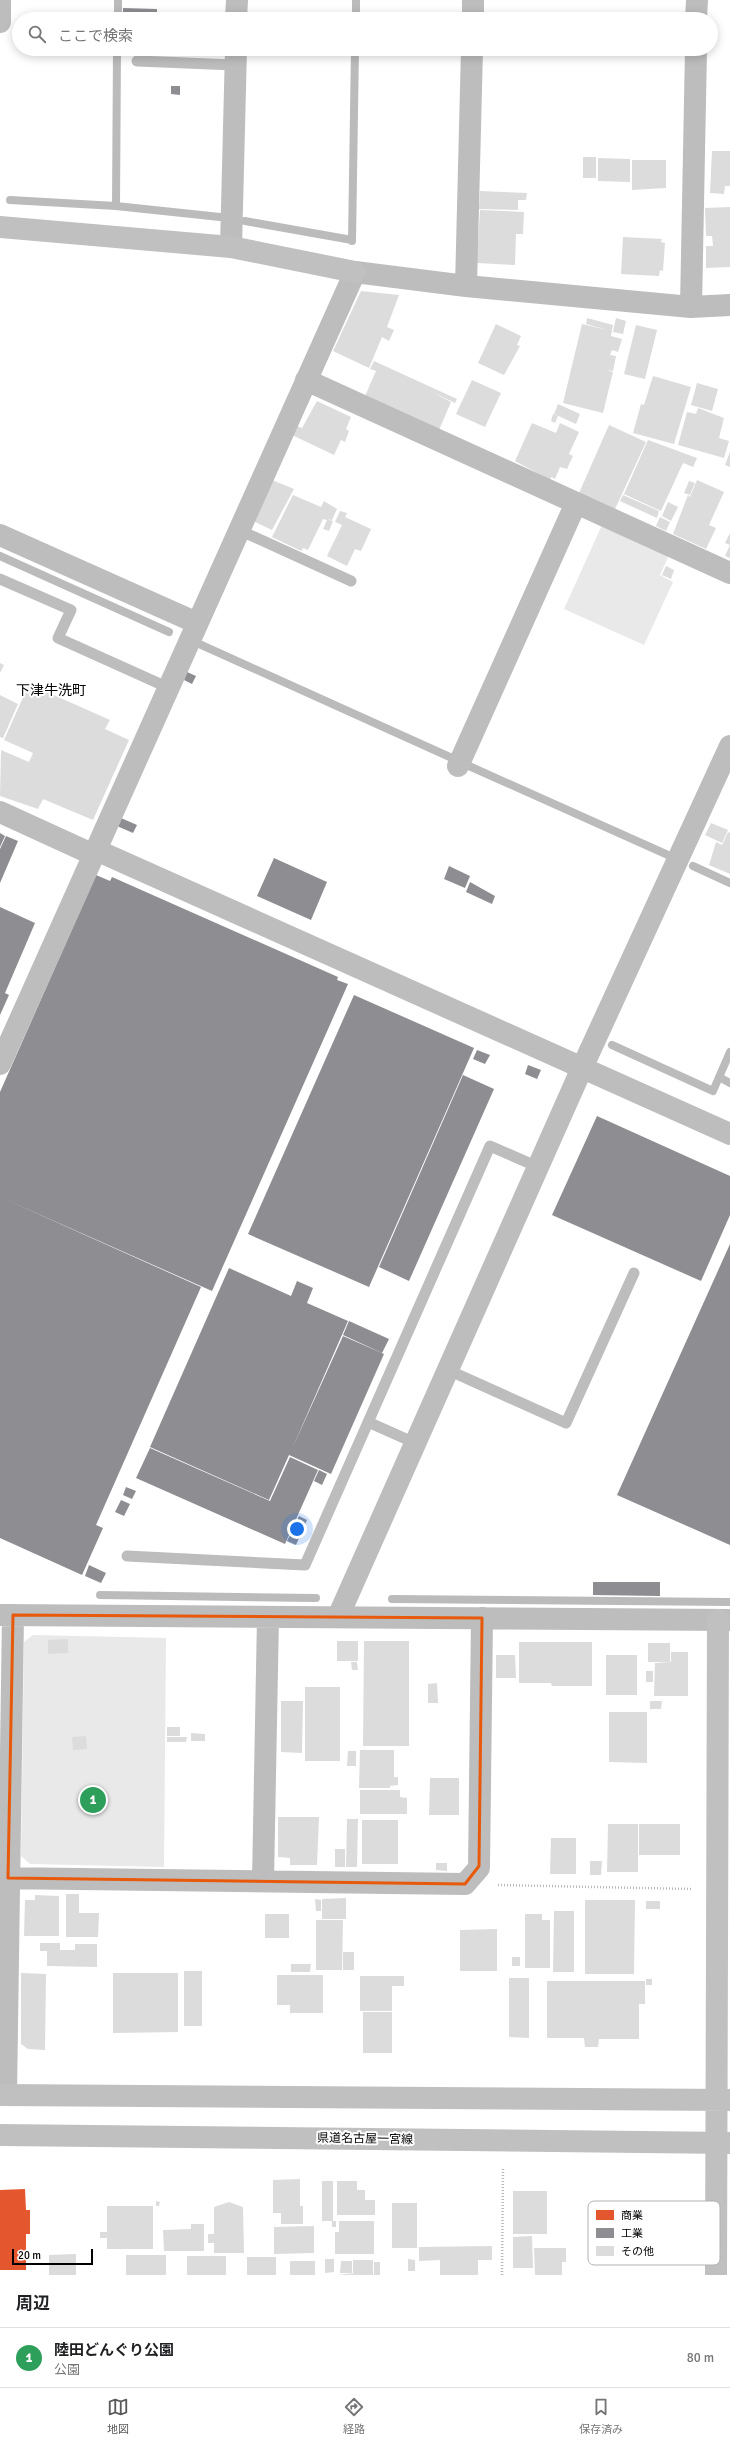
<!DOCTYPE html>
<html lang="ja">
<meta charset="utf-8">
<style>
body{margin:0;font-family:Signika,"Noto Sans JP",sans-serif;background:#f6f6f6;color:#202124}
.scale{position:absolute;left:12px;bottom:10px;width:81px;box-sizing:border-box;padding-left:4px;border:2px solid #000;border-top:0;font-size:11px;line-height:14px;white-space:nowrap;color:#000;-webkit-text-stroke:3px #fff;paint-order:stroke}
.you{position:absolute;left:297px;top:1529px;width:14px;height:14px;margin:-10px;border:3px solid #fff;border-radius:50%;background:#1a73e8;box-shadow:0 0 0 6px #1a73e833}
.badge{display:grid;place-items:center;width:26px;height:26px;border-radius:50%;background:#595959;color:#fff;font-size:13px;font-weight:700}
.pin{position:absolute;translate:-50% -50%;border:2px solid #fff;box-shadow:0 1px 4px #0006}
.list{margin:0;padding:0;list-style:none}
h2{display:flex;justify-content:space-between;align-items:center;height:52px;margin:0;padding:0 16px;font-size:17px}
h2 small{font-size:13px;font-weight:400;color:#757577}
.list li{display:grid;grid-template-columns:26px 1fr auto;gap:12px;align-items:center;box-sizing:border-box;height:60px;padding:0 16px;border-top:1px solid #e0e0e0}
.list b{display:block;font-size:15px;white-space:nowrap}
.list p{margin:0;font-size:13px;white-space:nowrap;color:#757577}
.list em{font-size:13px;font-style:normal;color:#757577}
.icon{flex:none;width:22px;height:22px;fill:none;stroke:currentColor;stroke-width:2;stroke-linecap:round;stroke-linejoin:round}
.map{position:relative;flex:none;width:730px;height:2275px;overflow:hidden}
.search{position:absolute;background:#fff;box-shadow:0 2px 10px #0003;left:12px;right:12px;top:12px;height:44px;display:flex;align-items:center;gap:10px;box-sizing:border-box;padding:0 14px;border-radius:22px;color:#757577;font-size:15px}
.sheet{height:112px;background:#fff}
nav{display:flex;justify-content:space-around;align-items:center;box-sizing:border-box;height:56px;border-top:1px solid #e0e0e0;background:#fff;font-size:11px;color:#757577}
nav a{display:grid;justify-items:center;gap:2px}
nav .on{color:#595959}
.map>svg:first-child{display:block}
.green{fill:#e9e9e9}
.shops{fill:#e4572e}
.industry{fill:#8d8d92}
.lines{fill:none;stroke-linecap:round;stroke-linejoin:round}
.stream{stroke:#bbb;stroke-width:8}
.building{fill:#dcdcdc}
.path{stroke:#b8b8b8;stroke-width:2.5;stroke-dasharray:1 2;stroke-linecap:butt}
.lane{stroke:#bdbdbd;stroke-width:11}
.street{stroke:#bdbdbd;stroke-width:22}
.secondary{stroke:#c0c0c0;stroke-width:22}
.marked{fill:none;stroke:#e8590c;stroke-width:3;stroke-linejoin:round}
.labels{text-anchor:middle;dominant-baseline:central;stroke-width:4;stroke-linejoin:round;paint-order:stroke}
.street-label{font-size:12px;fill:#000;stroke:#fff}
.quarter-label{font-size:14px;fill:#000;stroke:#fff}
.key{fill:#fff;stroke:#b2b2b2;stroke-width:1}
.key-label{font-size:11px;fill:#000}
</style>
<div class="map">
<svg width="730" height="2275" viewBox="0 0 730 2275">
<rect width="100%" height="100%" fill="#fff"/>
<path class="green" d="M 602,525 L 669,555 L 660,575 L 673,582 L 644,645 L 564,609 Z
M 33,1635 L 166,1638 L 164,1867 L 30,1864 L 21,1856 L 24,1642 Z"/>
<path class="shops" d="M 25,2189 L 26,2210 L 30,2210 L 30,2234 L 26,2234 L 26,2270 L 0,2270 L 0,2190 Z"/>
<path class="industry" d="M 123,8 L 157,9 L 157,19 L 123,19 Z
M 177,16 L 214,17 L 214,19 L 176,19 Z
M 171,86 L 180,86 L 180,95 L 171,94 Z
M 187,672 L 196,676 L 192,684 L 184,680 Z
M 121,818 L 137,825 L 133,833 L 117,826 Z
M 0,833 L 5,836 L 0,847 Z
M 6,836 L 18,841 L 0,883 L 0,849 Z
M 274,858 L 327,882 L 311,920 L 257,896 Z
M 449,866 L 470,876 L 465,888 L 444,879 Z
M 96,875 L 110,881 L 112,877 L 338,977 L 337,980 L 348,984 L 212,1291 L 0,1197 L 0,1092 Z
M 470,882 L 495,896 L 492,904 L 466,892 Z
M 0,907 L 35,923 L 5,993 L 9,995 L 0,1015 Z
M 354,995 L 474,1048 L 369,1287 L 248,1234 Z
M 477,1050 L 490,1055 L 485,1064 L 473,1059 Z
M 528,1065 L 541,1070 L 537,1079 L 525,1074 Z
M 463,1075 L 494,1089 L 409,1281 L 379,1267 Z
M 597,1116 L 730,1176 L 730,1215 L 701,1281 L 552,1215 Z
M 0,1197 L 201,1287 L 96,1525 L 103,1528 L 82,1575 L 0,1538 Z
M 730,1244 L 730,1545 L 617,1495 Z
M 229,1268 L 291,1296 L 297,1281 L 313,1288 L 307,1303 L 348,1321 L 292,1449 L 343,1336 L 384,1354 L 331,1474 L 289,1455 L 269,1500 L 150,1447 Z
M 349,1321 L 389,1339 L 382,1353 L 343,1335 Z
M 150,1448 L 270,1501 L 290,1457 L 318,1470 L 285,1544 L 136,1478 Z
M 319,1470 L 327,1474 L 322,1485 L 314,1481 Z
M 126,1487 L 136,1491 L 132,1499 L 123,1495 Z
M 121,1500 L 130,1504 L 124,1516 L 115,1512 Z
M 299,1516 L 307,1520 L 296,1545 L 287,1541 Z
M 89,1565 L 106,1573 L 101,1583 L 85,1576 Z
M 593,1582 L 660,1582 L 660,1596 L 593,1595 Z"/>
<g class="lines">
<path class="stream" d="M 118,19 L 118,0
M 356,19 L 356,0
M 10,200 L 116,206 L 220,217
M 116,206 L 117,49
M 245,221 L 352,240
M 352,241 L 355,49
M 0,556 L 169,632
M 197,643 L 452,758
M 469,766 L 668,855
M 693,866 L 730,883
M 612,1045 L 713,1091 L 730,1052
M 719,1077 L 730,1083
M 100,1595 L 316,1598
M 392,1599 L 730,1602"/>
</g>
<path class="building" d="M 712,151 L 730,151 L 730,186 L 725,186 L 724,194 L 710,193 Z
M 583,157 L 596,157 L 596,178 L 583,178 Z
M 598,158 L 630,159 L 630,182 L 598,181 Z
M 632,160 L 666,160 L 666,188 L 632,190 Z
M 480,191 L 527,193 L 526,200 L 518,200 L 518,210 L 479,209 Z
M 730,207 L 730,267 L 706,268 L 706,246 L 713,246 L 712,236 L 706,236 L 705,208 Z
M 480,210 L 524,212 L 523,234 L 516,234 L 515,265 L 477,263 Z
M 623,237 L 662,239 L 661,242 L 665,243 L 663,271 L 660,270 L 659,276 L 621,274 Z
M 361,291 L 399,295 L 387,327 L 394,330 L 389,341 L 382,337 L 369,368 L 333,351 Z
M 587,318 L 613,325 L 611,336 L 622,339 L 618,352 L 612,350 L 610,355 L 616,356 L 613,371 L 606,370 L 613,372 L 603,413 L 563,403 L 582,324 L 607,330 L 586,324 Z
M 616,318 L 626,321 L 623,334 L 613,332 Z
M 496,324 L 521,336 L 517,345 L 520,346 L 504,375 L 478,363 Z
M 636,325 L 657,330 L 645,379 L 624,374 Z
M 374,361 L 457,399 L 455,403 L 430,391 L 451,402 L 439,430 L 365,396 L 376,371 L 370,369 Z
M 653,376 L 691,387 L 674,444 L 633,433 L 641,404 L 644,405 Z
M 472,380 L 501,393 L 485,427 L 456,414 Z
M 697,383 L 718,389 L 712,411 L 691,405 Z
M 317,401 L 351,417 L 346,429 L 349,431 L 345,442 L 341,440 L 334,455 L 292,435 L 297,426 L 302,428 Z
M 558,404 L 580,414 L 576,424 L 554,414 Z
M 698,408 L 724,418 L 719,438 L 729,441 L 724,458 L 678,445 L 687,412 L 696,414 Z
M 553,414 L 558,416 L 555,423 L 551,421 Z
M 532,423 L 556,433 L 560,423 L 579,432 L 569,454 L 573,456 L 567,469 L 560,467 L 555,479 L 551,477 L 550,480 L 515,461 Z
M 609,425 L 646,442 L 615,509 L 579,493 Z
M 648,440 L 697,458 L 693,467 L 683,463 L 661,511 L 624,494 Z
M 730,452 L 730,467 L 725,465 Z
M 272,480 L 294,489 L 272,530 L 253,521 Z
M 697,480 L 724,492 L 709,525 L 716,528 L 706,549 L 673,534 L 688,495 L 690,497 Z
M 689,481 L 695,483 L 690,495 L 684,493 Z
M 293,495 L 321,507 L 324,501 L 337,509 L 332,520 L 327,519 L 333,521 L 329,531 L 323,529 L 327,520 L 323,519 L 308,550 L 303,548 L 301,551 L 272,537 Z
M 623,495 L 659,511 L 657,518 L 620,501 Z
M 668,502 L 678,507 L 671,521 L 662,516 Z
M 340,511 L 347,513 L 345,517 L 371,529 L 361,551 L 355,549 L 347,566 L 327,556 L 342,525 L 335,522 Z
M 660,517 L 670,522 L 666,531 L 656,526 Z
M 730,533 L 730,558 L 725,556 L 730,545 L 725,543 Z
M 666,566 L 674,570 L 671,579 L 662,575 Z
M 0,663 L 4,665 L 0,673 Z
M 29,684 L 110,720 L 105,729 L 129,740 L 93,820 L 43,799 L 38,809 L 0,796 L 1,750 L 29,762 L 33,753 L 4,740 Z
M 0,695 L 18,704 L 3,738 L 0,737 Z
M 711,823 L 728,830 L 722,843 L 705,835 Z
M 728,832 L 730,833 L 730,874 L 709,865 L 716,842 L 722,845 Z
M 68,1639 L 68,1653 L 48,1654 L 48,1640 Z
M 337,1641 L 358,1641 L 358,1661 L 337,1661 Z
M 364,1641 L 409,1641 L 409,1746 L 363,1746 Z
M 519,1642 L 592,1642 L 592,1686 L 552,1686 L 551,1683 L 519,1683 Z
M 648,1643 L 670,1643 L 670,1662 L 648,1662 Z
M 671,1652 L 688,1652 L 688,1696 L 654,1696 L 655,1663 L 671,1662 Z
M 496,1655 L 515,1655 L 516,1678 L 496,1678 Z
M 606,1655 L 637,1655 L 637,1695 L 606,1695 Z
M 351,1662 L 357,1662 L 358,1670 L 352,1670 Z
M 646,1671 L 653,1671 L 653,1682 L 646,1682 Z
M 437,1683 L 438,1703 L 428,1703 L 428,1684 Z
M 305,1687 L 340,1687 L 340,1761 L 305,1761 Z
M 281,1701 L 303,1701 L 302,1753 L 281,1752 Z
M 650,1701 L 662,1701 L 661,1709 L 650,1709 Z
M 609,1712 L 647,1712 L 647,1763 L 609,1762 Z
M 167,1727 L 180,1727 L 180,1736 L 167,1736 Z
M 191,1733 L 205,1734 L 205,1741 L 191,1741 Z
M 86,1736 L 87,1749 L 73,1750 L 72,1737 Z
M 167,1737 L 187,1737 L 186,1742 L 167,1742 Z
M 360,1750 L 394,1750 L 394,1777 L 398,1777 L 398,1785 L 390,1786 L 390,1788 L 359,1788 Z
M 348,1751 L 356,1751 L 356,1766 L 347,1766 Z
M 430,1778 L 459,1778 L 459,1815 L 429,1815 Z
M 360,1790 L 400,1790 L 400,1797 L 407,1798 L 407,1814 L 360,1814 Z
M 278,1817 L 319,1817 L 317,1865 L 290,1865 L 290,1858 L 278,1857 Z
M 347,1819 L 358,1819 L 357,1867 L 346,1867 Z
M 362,1820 L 398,1820 L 398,1864 L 362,1864 Z
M 608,1824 L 638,1824 L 638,1872 L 607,1872 Z
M 639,1824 L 680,1824 L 680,1855 L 639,1855 Z
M 551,1838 L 576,1838 L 576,1874 L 550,1874 Z
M 335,1849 L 345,1849 L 345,1867 L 335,1867 Z
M 590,1861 L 602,1861 L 601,1875 L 590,1875 Z
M 436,1863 L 447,1863 L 447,1871 L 436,1870 Z
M 66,1894 L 79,1894 L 79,1913 L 99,1913 L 98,1937 L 66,1937 Z
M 35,1895 L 59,1896 L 59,1936 L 24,1936 L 25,1900 L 35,1900 Z
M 346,1898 L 346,1919 L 322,1919 L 322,1899 Z
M 315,1899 L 321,1900 L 321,1911 L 316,1911 Z
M 585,1900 L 635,1900 L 634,1974 L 585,1974 Z
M 646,1901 L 660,1901 L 660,1909 L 646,1909 Z
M 554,1911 L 574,1911 L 574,1972 L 553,1972 Z
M 265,1914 L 289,1914 L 289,1938 L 265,1938 Z
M 525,1914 L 542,1914 L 542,1920 L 550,1920 L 550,1968 L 525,1968 Z
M 316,1920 L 343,1920 L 342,1970 L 316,1970 Z
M 497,1929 L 497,1971 L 460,1971 L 460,1930 Z
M 40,1943 L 60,1943 L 60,1950 L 75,1950 L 75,1944 L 97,1944 L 97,1967 L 47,1966 L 47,1951 L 40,1951 Z
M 343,1952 L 354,1952 L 354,1970 L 343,1970 Z
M 512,1957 L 520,1957 L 520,1966 L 512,1966 Z
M 291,1964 L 311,1964 L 310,1972 L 291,1972 Z
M 184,1971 L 202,1971 L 202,2026 L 184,2026 Z
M 21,1973 L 46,1974 L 45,2050 L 28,2049 L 21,2044 Z
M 113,1973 L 178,1973 L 178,2032 L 113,2033 Z
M 277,1975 L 323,1975 L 323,2005 L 277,2005 Z
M 360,1976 L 404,1976 L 404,1986 L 392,1986 L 392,2011 L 360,2011 Z
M 509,1978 L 529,1978 L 529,2038 L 509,2037 Z
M 646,1979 L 652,1979 L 652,1985 L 646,1985 Z
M 547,1981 L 645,1981 L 645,2004 L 639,2004 L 639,2039 L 599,2039 L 598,2047 L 585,2047 L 584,2038 L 547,2038 Z
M 290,2005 L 323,2005 L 323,2013 L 290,2013 Z
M 363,2012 L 392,2012 L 392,2053 L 363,2053 Z
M 300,2179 L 300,2206 L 303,2206 L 303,2224 L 281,2224 L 281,2213 L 273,2213 L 273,2180 Z
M 322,2181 L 333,2181 L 333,2221 L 322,2221 Z
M 337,2181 L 357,2181 L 357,2190 L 365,2190 L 365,2200 L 375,2200 L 375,2215 L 337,2215 Z
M 513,2191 L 547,2191 L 547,2234 L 513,2234 Z
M 156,2201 L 160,2202 L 159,2206 L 156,2206 Z
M 229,2202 L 243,2207 L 244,2253 L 214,2253 L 214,2243 L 208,2243 L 208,2234 L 214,2234 L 214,2207 Z
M 392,2203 L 417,2203 L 417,2248 L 392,2248 Z
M 107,2206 L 153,2206 L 153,2249 L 107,2249 L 107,2238 L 100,2238 L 100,2232 L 107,2232 Z
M 332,2221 L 336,2221 L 336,2227 L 332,2227 Z
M 339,2221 L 374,2221 L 374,2254 L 335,2254 L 335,2232 L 339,2232 Z
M 191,2224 L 204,2224 L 204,2251 L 164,2251 L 163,2230 L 191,2229 Z
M 314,2226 L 314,2253 L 274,2254 L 274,2227 Z
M 532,2236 L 533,2268 L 513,2268 L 513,2237 Z
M 492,2246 L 492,2260 L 478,2260 L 478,2275 L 440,2275 L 440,2260 L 419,2261 L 419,2247 Z
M 534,2248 L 566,2248 L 566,2262 L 562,2262 L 562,2275 L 535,2275 Z
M 76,2254 L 76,2275 L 49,2275 L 49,2255 Z
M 126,2255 L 166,2255 L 166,2275 L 126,2275 Z
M 187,2256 L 226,2256 L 226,2275 L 187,2275 Z
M 247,2257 L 276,2257 L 276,2275 L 247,2275 Z
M 325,2259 L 334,2259 L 334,2272 L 325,2273 Z
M 408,2259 L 415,2260 L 415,2271 L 408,2271 Z
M 353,2260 L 373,2260 L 373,2275 L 337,2275 L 356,2273 L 353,2273 Z
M 290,2261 L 315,2261 L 315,2275 L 290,2275 Z
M 341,2261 L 352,2261 L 352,2273 L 340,2273 Z
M 374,2262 L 380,2262 L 380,2275 L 374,2275 Z"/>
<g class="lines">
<path class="path" d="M 498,1885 L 691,1889
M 502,2275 L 503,2168"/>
<path class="lane" d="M 137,61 L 235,65
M 239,530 L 351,581
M 0,579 L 71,610 L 58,638 L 169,688
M 448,1370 L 566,1423 L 634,1273
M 368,1422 L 415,1443
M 127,1556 L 305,1565 L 490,1146 L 538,1167"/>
<path class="street" d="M 236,19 L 237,0
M 473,19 L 473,0
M 696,19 L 697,0
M 0,22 L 0,0
M 231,247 L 236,49
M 466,286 L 472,49
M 691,307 L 696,49
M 306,380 L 730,573
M 0,535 L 197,623
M 458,766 L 576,503
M 0,812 L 94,855
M 96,850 L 730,1134
M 0,1064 L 355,272 L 466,286 L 691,307 L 730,305
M 0,1615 L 730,1620
M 338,1617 L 582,1068 L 730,746
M 0,1878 L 465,1884 L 479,1868 L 482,1618
M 263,1881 L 268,1617
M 6,2095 L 13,1615"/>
<path class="secondary" d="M 0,227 L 231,247 L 355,272
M 0,2095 L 730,2100
M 0,2135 L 730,2143
M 716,2275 L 718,1620"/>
</g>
<path class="marked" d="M 13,1615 L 482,1618 L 479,1866 L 465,1884 L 8,1878 Z"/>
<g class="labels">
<g class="street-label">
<text transform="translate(365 2139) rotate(1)">県道名古屋一宮線</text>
</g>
<g class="quarter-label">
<text x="51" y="690">下津牛洗町</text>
</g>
</g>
<rect x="588" y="2201" width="132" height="64" rx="6" class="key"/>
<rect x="596" y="2210" width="18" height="10" fill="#e4572e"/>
<rect x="596" y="2228" width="18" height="10" fill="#8d8d92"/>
<rect x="596" y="2246" width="18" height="10" fill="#dcdcdc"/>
<g class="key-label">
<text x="621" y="2219">商業</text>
<text x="621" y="2237">工業</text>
<text x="621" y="2255">その他</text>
</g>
</svg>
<div class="scale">20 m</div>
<div class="you"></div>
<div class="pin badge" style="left:93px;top:1800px;background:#2e9e5b">1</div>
<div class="search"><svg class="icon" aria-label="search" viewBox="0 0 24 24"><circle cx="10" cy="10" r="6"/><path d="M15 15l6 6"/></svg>ここで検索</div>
</div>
<section class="sheet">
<h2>周辺<small></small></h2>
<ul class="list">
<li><span class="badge" style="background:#2e9e5b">1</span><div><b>陸田どんぐり公園</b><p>公園</p></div><em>80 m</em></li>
</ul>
</section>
<nav>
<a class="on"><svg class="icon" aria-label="map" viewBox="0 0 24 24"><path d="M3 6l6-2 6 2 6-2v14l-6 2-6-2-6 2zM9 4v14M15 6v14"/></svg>地図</a>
<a><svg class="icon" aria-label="directions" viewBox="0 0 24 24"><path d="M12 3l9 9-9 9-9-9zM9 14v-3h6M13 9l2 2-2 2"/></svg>経路</a>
<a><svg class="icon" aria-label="saved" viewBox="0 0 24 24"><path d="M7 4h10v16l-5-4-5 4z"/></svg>保存済み</a>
</nav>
